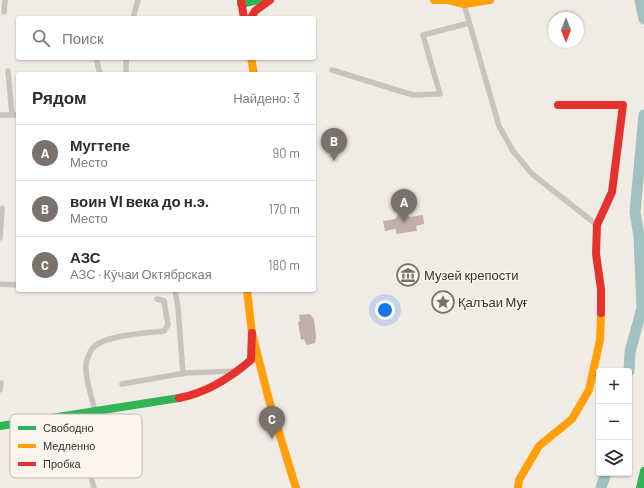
<!DOCTYPE html>
<html lang="ru">
<meta charset="utf-8">
<style>
body{margin:0;font-family:Barlow,sans-serif;background:#f7f7f7;color:#2b2b33}
.controls{position:absolute;right:12px;bottom:12px;display:grid;overflow:hidden;border-radius:4px;box-shadow:0 1px 3px #0004}
.controls button{width:36px;height:36px;display:grid;place-items:center;padding:0;border:0;border-bottom:1px solid #e1e1e2;background:#fff;color:#2b2b33;font:20px sans-serif}
.compass{position:absolute;left:548px;top:12px;width:36px;height:36px;border-radius:50%;background:#fff;box-shadow:0 1px 3px #0004;rotate:180deg}
.you{position:absolute;left:385px;top:310px;width:14px;height:14px;margin:-10px;border:3px solid #fff;border-radius:50%;background:#1a73e8;box-shadow:0 0 0 6px #1a73e833}
.badge{display:grid;place-items:center;width:26px;height:26px;border-radius:50%;background:#7a716c;color:#fff;font-size:13px;font-weight:700}
.pin{position:absolute;translate:-50% -33px;filter:drop-shadow(0 1px 2px #0008)}
.pin::after{content:'';position:absolute;top:21px;width:14px;height:12px;background:inherit;clip-path:polygon(0 0,100% 0,50% 100%)}
.list{margin:0;padding:0;list-style:none}
h2{display:flex;justify-content:space-between;align-items:center;height:52px;margin:0;padding:0 16px;font-size:17px}
h2 small{font-size:13px;font-weight:400;color:#7c7c81}
.list li{display:grid;grid-template-columns:26px 1fr auto;gap:12px;align-items:center;box-sizing:border-box;height:56px;padding:0 16px;border-top:1px solid #e1e1e2}
.list b{display:block;font-size:15px;white-space:nowrap}
.list p{margin:0;font-size:13px;white-space:nowrap;color:#7c7c81}
.list em{font-size:13px;font-style:normal;color:#7c7c81}
.icon{flex:none;width:22px;height:22px;fill:none;stroke:currentColor;stroke-width:2;stroke-linecap:round;stroke-linejoin:round}
.map{position:relative;flex:none;width:644px;height:488px;overflow:hidden}
.search{position:absolute;background:#fff;box-shadow:0 1px 3px #0004;left:16px;top:16px;width:300px;height:44px;display:flex;align-items:center;gap:10px;box-sizing:border-box;padding:0 14px;border-radius:4px;color:#7c7c81;font-size:15px}
.panel{position:absolute;background:#fff;box-shadow:0 1px 3px #0004;left:16px;top:72px;width:300px;height:220px;border-radius:4px}
.map>svg:first-child{display:block}
.lines{fill:none;stroke-linecap:round;stroke-linejoin:round}
.river{stroke:#a1c2c1;stroke-width:11}
.building{fill:#c3afa7}
.street{stroke:#c9c3be;stroke-width:5.5}
.fast{stroke:#30b455;stroke-width:8}
.slow{stroke:#ff9f0a;stroke-width:8}
.jam{stroke:#e5322d;stroke-width:8}
.labels{text-anchor:middle;dominant-baseline:central;stroke-width:3;stroke-linejoin:round;paint-order:stroke}
.poi-label{font-size:13px;fill:#3b302b;stroke:#fbf5ee;text-anchor:start}
.key{fill:#fbf5ee;stroke:#c1bab4;stroke-width:1}
.key-label{font-size:11px;fill:#3b302b}
</style>
<div class="map">
<svg width="644" height="488" viewBox="0 0 644 488">
<rect width="100%" height="100%" fill="#f0ebe5"/>
<g class="lines">
<path class="river" d="M 640,0 L 644,19
M 629,371 L 630,352 L 642,308 L 639,236 L 635,212 L 644,115
M 601,488 L 606,473"/>
</g>
<path class="building" d="M 399,213 L 404,213 L 408,215 L 409,217 L 423,215 L 424,224 L 416,226 L 417,231 L 396,234 L 396,229 L 385,231 L 383,221 L 395,219 Z
M 310,314 L 314,319 L 316,337 L 315,343 L 307,345 L 304,339 L 301,340 L 298,322 L 300,321 L 299,315 Z"/>
<g class="lines">
<path class="street" d="M 464,4 L 499,126 L 513,151 L 532,174 L 597,225
M 4,12 L 5,0
M 133,18 L 138,0
M 97,62 L 100,74
M 332,70 L 413,95 L 440,94 L 423,35 L 469,23
M 8,71 L 12,115
M 126,74 L 126,58
M 0,115 L 18,115
M 0,238 L 2,208
M 0,284 L 18,285
M 175,290 L 178,307 L 183,374
M 0,383 L 1,383 L 0,390
M 122,384 L 185,373 L 237,371
M 95,411 C 92,397 86,383 86,368 C 85,362 90,350 95,346 C 107,335 147,333 164,331 L 168,325 L 164,301 L 157,299
M 74,414 L 94,488"/>
<path class="fast" d="M 241,4 L 259,0
M 0,426 L 179,398
M 640,488 L 644,471"/>
<path class="slow" d="M 434,0 L 448,0 L 464,4 L 490,0
M 251,58 L 254,74
M 247,290 L 252,333 L 269,400 L 296,488
M 518,488 L 519,480 L 539,446 L 572,419 L 589,390 L 600,340 L 601,313"/>
<path class="jam" d="M 241,0 L 244,18
M 251,18 L 255,11 L 270,0
M 558,105 L 623,105 L 612,192 L 597,225 L 596,254 L 601,289 L 601,313
M 179,398 C 206,393 230,378 251,360 L 252,333"/>
</g>
<defs>
<g id="museum-ring" transform="scale(1.15)"><circle r="9.5" fill="#fbf5ee" stroke="#7a716c" stroke-width="1.5"/><path d="M0-6L6-3V-2H-6V-3ZM-5-1h2V3h-2ZM-1-1h2V3h-2ZM3-1h2V3H3ZM-6 4H6V6H-6Z" fill="#7a716c"/></g>
<g id="sight-ring" transform="scale(1.15)"><circle r="9.5" fill="#fbf5ee" stroke="#7a716c" stroke-width="1.5"/><path d="M0-6L1.8-2.2L6-1.7L2.9 1.2L3.7 5.4L0 3.3L-3.7 5.4L-2.9 1.2L-6-1.7L-1.8-2.2Z" fill="#7a716c"/></g>
</defs>
<g fill-rule="evenodd">
<use href="#museum-ring" x="408" y="275"/>
<use href="#sight-ring" x="443" y="302"/>
</g>
<g class="labels">
<g class="poi-label">
<text x="424" y="275">Музей крепости</text>
<text x="458" y="302">Қалъаи Муғ</text>
</g>
</g>
<rect x="10" y="414" width="132" height="64" rx="6" class="key"/>
<rect x="18" y="426" width="18" height="4" fill="#30b455"/>
<rect x="18" y="444" width="18" height="4" fill="#ff9f0a"/>
<rect x="18" y="462" width="18" height="4" fill="#e5322d"/>
<g class="key-label">
<text x="43" y="432">Свободно</text>
<text x="43" y="450">Медленно</text>
<text x="43" y="468">Пробка</text>
</g>
</svg>
<div class="controls">
<button>+</button>
<button>−</button>
<button><svg class="icon" aria-label="layers" viewBox="0 0 24 24"><path d="M12 4l9 5-9 5-9-5zM3 14l9 5 9-5"/></svg></button>
</div>
<svg class="compass" viewBox="-18 -18 36 36"><path d="M0-13l5 13h-10z" fill="#e53935"/><path d="M0 13l5-13h-10z" fill="#7c7c81"/></svg>
<div class="you"></div>
<div class="pin badge" style="left:404px;top:222px">A</div>
<div class="pin badge" style="left:334px;top:161px">B</div>
<div class="pin badge" style="left:272px;top:439px">C</div>
<div class="search"><svg class="icon" aria-label="search" viewBox="0 0 24 24"><circle cx="10" cy="10" r="6"/><path d="M15 15l6 6"/></svg>Поиск</div>
<section class="panel">
<h2>Рядом<small>Найдено: 3</small></h2>
<ul class="list">
<li><span class="badge">A</span><div><b>Мугтепе</b><p>Место</p></div><em>90 m</em></li>
<li><span class="badge">B</span><div><b>воин VI века до н.э.</b><p>Место</p></div><em>170 m</em></li>
<li><span class="badge">C</span><div><b>АЗС</b><p>АЗС · Кӯчаи Октябрская</p></div><em>180 m</em></li>
</ul>
</section>
</div>
